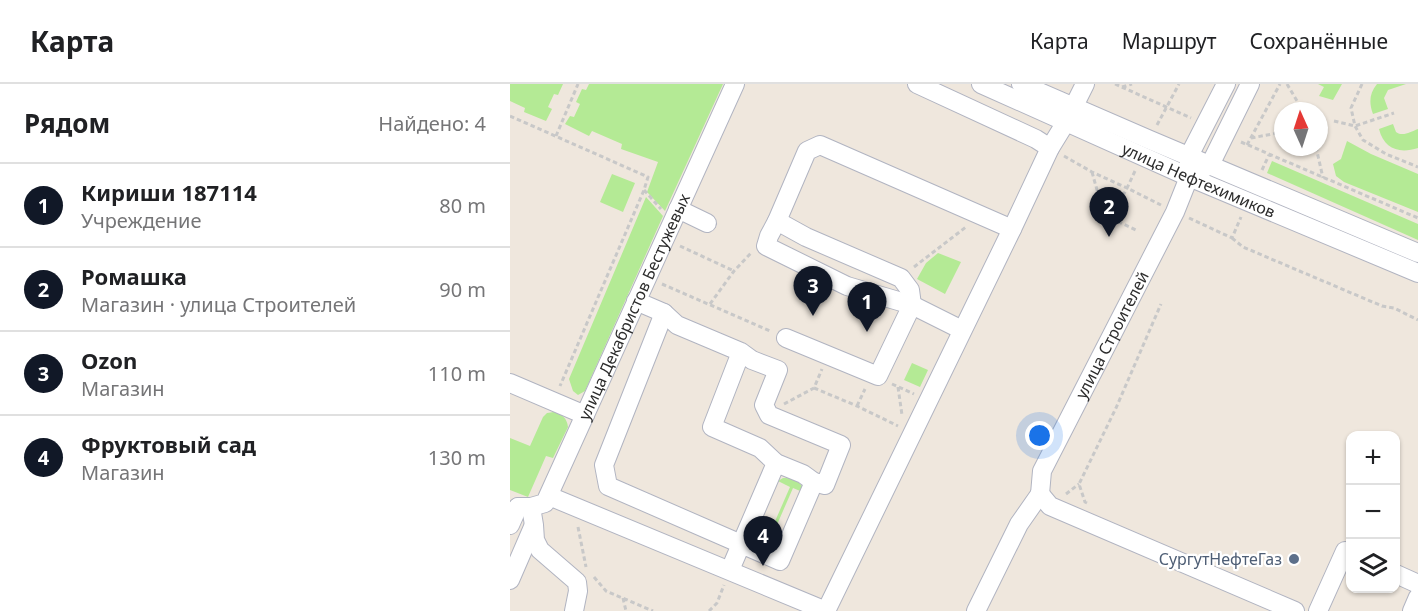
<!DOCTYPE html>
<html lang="ru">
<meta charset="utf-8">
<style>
body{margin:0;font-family:"Noto Sans",sans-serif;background:#f6f6f6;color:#202124}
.controls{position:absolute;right:18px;bottom:18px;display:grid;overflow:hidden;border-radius:12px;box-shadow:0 2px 4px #0004}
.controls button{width:54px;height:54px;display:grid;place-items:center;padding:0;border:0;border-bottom:2px solid #e0e0e0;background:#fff;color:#202124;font:30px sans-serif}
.compass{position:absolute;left:764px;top:18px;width:54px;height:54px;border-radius:50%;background:#fff;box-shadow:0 2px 4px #0004;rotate:357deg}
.you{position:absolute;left:530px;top:352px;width:21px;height:21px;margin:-15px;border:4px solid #fff;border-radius:50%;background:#1a73e8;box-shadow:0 0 0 9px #1a73e833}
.badge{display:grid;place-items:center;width:39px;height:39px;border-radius:50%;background:#111827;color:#fff;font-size:20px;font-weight:700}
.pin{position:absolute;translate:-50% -50px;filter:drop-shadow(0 2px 3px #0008)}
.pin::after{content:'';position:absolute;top:32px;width:21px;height:18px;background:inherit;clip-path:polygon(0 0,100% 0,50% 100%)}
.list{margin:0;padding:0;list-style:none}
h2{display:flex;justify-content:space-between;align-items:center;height:78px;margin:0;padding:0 24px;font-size:26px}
h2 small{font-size:20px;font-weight:400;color:#757577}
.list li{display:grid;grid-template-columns:39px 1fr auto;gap:18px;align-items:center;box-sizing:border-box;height:84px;padding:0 24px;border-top:2px solid #e0e0e0}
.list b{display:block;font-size:22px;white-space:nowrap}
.list p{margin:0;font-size:20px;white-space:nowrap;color:#757577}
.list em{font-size:20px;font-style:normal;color:#757577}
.icon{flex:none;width:33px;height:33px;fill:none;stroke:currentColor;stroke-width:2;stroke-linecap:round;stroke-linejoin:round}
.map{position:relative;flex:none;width:908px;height:527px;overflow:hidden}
header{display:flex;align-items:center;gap:36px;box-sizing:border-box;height:84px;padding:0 30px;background:#fff;border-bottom:2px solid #e0e0e0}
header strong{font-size:28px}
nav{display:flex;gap:33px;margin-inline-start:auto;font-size:21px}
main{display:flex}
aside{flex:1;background:#fff}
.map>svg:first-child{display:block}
.green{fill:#b4ea95}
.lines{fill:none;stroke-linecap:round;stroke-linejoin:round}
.minor-casing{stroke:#b1b4c1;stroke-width:20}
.path{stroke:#c8c8c8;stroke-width:3;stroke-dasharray:4.5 3;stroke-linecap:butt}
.minor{stroke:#fff;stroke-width:18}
.service-dot{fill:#5c6f8a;stroke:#fff;stroke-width:2}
.labels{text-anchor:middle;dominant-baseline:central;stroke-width:4.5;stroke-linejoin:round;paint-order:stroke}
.street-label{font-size:16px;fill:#2c2c2c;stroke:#fff}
.service-label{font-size:16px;fill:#4e5e75;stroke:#fff;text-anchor:end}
</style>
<header>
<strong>Карта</strong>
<nav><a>Карта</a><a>Маршрут</a><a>Сохранённые</a></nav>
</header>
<main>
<aside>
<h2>Рядом<small>Найдено: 4</small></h2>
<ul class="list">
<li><span class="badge">1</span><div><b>Кириши 187114</b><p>Учреждение</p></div><em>80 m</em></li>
<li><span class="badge">2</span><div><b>Ромашка</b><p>Магазин · улица Строителей</p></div><em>90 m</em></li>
<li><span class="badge">3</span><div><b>Ozon</b><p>Магазин</p></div><em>110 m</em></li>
<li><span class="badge">4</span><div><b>Фруктовый сад</b><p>Магазин</p></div><em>130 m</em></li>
</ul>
</aside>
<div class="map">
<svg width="908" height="527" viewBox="0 0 908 527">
<rect width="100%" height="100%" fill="#efe7dd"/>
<path class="green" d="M 0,0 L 53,0 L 48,11 L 44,10 L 38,23 L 42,25 L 36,37 L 14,28 L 15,24 L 0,17 Z
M 79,0 L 213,0 L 155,127 L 137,108 L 148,78 L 111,65 L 112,60 L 82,47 L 79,52 L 55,40 L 60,32 L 64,33 L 70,20 L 66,18 L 72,5 L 76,6 Z
M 808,0 L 832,0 L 823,16 L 809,12 L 814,3 Z
M 867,0 L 896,0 L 878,6 L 874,14 L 878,25 L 863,30 C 859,19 859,10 867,0 Z
M 883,40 L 886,48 C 893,53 900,48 908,45 L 908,64 C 889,70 874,65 869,45 Z
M 837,57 L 861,70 L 908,90 L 908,128 L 834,98 L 826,92 L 823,80 L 831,75 Z
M 762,77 L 908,140 L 908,156 L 757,89 Z
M 102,90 L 125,99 L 113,128 L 90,118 Z
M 136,113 L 153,132 L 75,307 L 68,311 L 63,307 L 59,295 Z
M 428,169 L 451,178 L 435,210 L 407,195 L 416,179 Z
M 402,279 L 418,286 L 410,303 L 394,296 Z
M 44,328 C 52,330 57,334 58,343 L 43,374 L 36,372 L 18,413 L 0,406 L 0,354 L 20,362 L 33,333 L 37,329 Z
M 273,394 C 282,393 294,399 295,409 L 283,404 L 259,459 L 271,465 L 262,467 L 248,462 L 244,453 L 256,458 L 280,403 L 268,397 Z"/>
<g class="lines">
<g class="minor-casing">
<g id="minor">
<path d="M 407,0 L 526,55 L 540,64"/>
<path id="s1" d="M 471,0 L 679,93 L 908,189"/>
<path d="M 511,0 L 640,56 L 908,169"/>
<path d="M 691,86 L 700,81 L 740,0"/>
<path d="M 168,125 L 197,139"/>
<path d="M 267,137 L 296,153 L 391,194 L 400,206 L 402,221 L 368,292 L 276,254"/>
<path d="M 126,217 L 154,229 L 167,241 L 231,268 L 242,276 L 268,286 L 254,321 L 259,331 L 331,361 L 315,401 L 304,398 L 293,390 L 266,379 L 250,364 L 202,343 L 231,268"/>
<path d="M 154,229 L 94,381 L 98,402 L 270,477 L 304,398"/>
<path d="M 452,246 L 402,221 L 337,202 L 256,162 L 259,152 L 267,137 L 297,67 L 310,61 L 502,145"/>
<path d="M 0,299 L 75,331"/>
<path id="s2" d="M 530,410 L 532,387 L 665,128 L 679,93 L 679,72 L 716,0"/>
<path d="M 530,410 L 540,422 L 785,527"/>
<path d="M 39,412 L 316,527"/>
<path id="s3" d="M 8,423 L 21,423 L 35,419 L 225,0"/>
<path d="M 21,423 L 24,441 L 25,456 L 30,466 L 67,498 L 68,507 L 64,527"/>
<path d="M 0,441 L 8,423"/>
<path d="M 220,486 L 266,379"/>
<path d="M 886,490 L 908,500"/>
<path d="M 0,496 L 23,443"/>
<path d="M 316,527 L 502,145 L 540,64 L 556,38 L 575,0"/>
<path d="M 466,527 L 509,440 L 530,410"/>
<path d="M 808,527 L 835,467 L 840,470"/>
<path d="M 902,527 L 908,513"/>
</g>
</g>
<path class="path" d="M 605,0 L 681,34
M 777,0 L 793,27
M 852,0 L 841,24 L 845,42 L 853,56 L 876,70 L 908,83
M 612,3 L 622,0
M 0,32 L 138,93 L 134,106 L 50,302
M 824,37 L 845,42 L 884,29
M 647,41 L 669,0
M 809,41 L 810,41
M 46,52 L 68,0
M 741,54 L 773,48
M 731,58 L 908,134
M 737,61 L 770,0
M 806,63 L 813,94
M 554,72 L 582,88 L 617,104 L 601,134
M 752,86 L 759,71
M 625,87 L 617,104 L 651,121
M 582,88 L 594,131 L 626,146
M 134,106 L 151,125
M 679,134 L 722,154 L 731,133
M 722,154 L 733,163 L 872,222 L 884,224 L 908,236
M 170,162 L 224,187
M 404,183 L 456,143
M 152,200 L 260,247
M 200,220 L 224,187 L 242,168
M 382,300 L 404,310
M 388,303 L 392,331
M 304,304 L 347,322 L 388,342
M 274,320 L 304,304 L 312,285
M 347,322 L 355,305
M 556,410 L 569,400
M 577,419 L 575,418 L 569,400 L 606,324 L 651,220
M 68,443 L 76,483
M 84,493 L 96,507 L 143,527
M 113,514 L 116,527
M 199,527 L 207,519 L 214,501"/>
<use href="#minor" class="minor"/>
</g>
<circle class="service-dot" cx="784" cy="475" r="6"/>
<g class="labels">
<g class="street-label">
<text stroke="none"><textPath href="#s1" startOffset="238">улица Нефтехимиков</textPath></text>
<text stroke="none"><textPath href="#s3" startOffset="243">улица Декабристов Бестужевых</textPath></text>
<text stroke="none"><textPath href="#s2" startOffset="176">улица Строителей</textPath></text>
</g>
<g class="service-label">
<text x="772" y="475">СургутНефтеГаз</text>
</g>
</g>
</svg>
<div class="controls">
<button>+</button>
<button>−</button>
<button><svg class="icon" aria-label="layers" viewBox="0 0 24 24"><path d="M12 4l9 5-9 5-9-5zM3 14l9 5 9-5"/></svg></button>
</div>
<svg class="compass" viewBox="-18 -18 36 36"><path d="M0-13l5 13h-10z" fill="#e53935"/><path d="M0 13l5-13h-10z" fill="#757577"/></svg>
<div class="you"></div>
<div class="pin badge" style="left:357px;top:248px">1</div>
<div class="pin badge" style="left:599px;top:153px">2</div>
<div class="pin badge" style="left:303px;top:232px">3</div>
<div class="pin badge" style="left:253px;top:482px">4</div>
</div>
</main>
